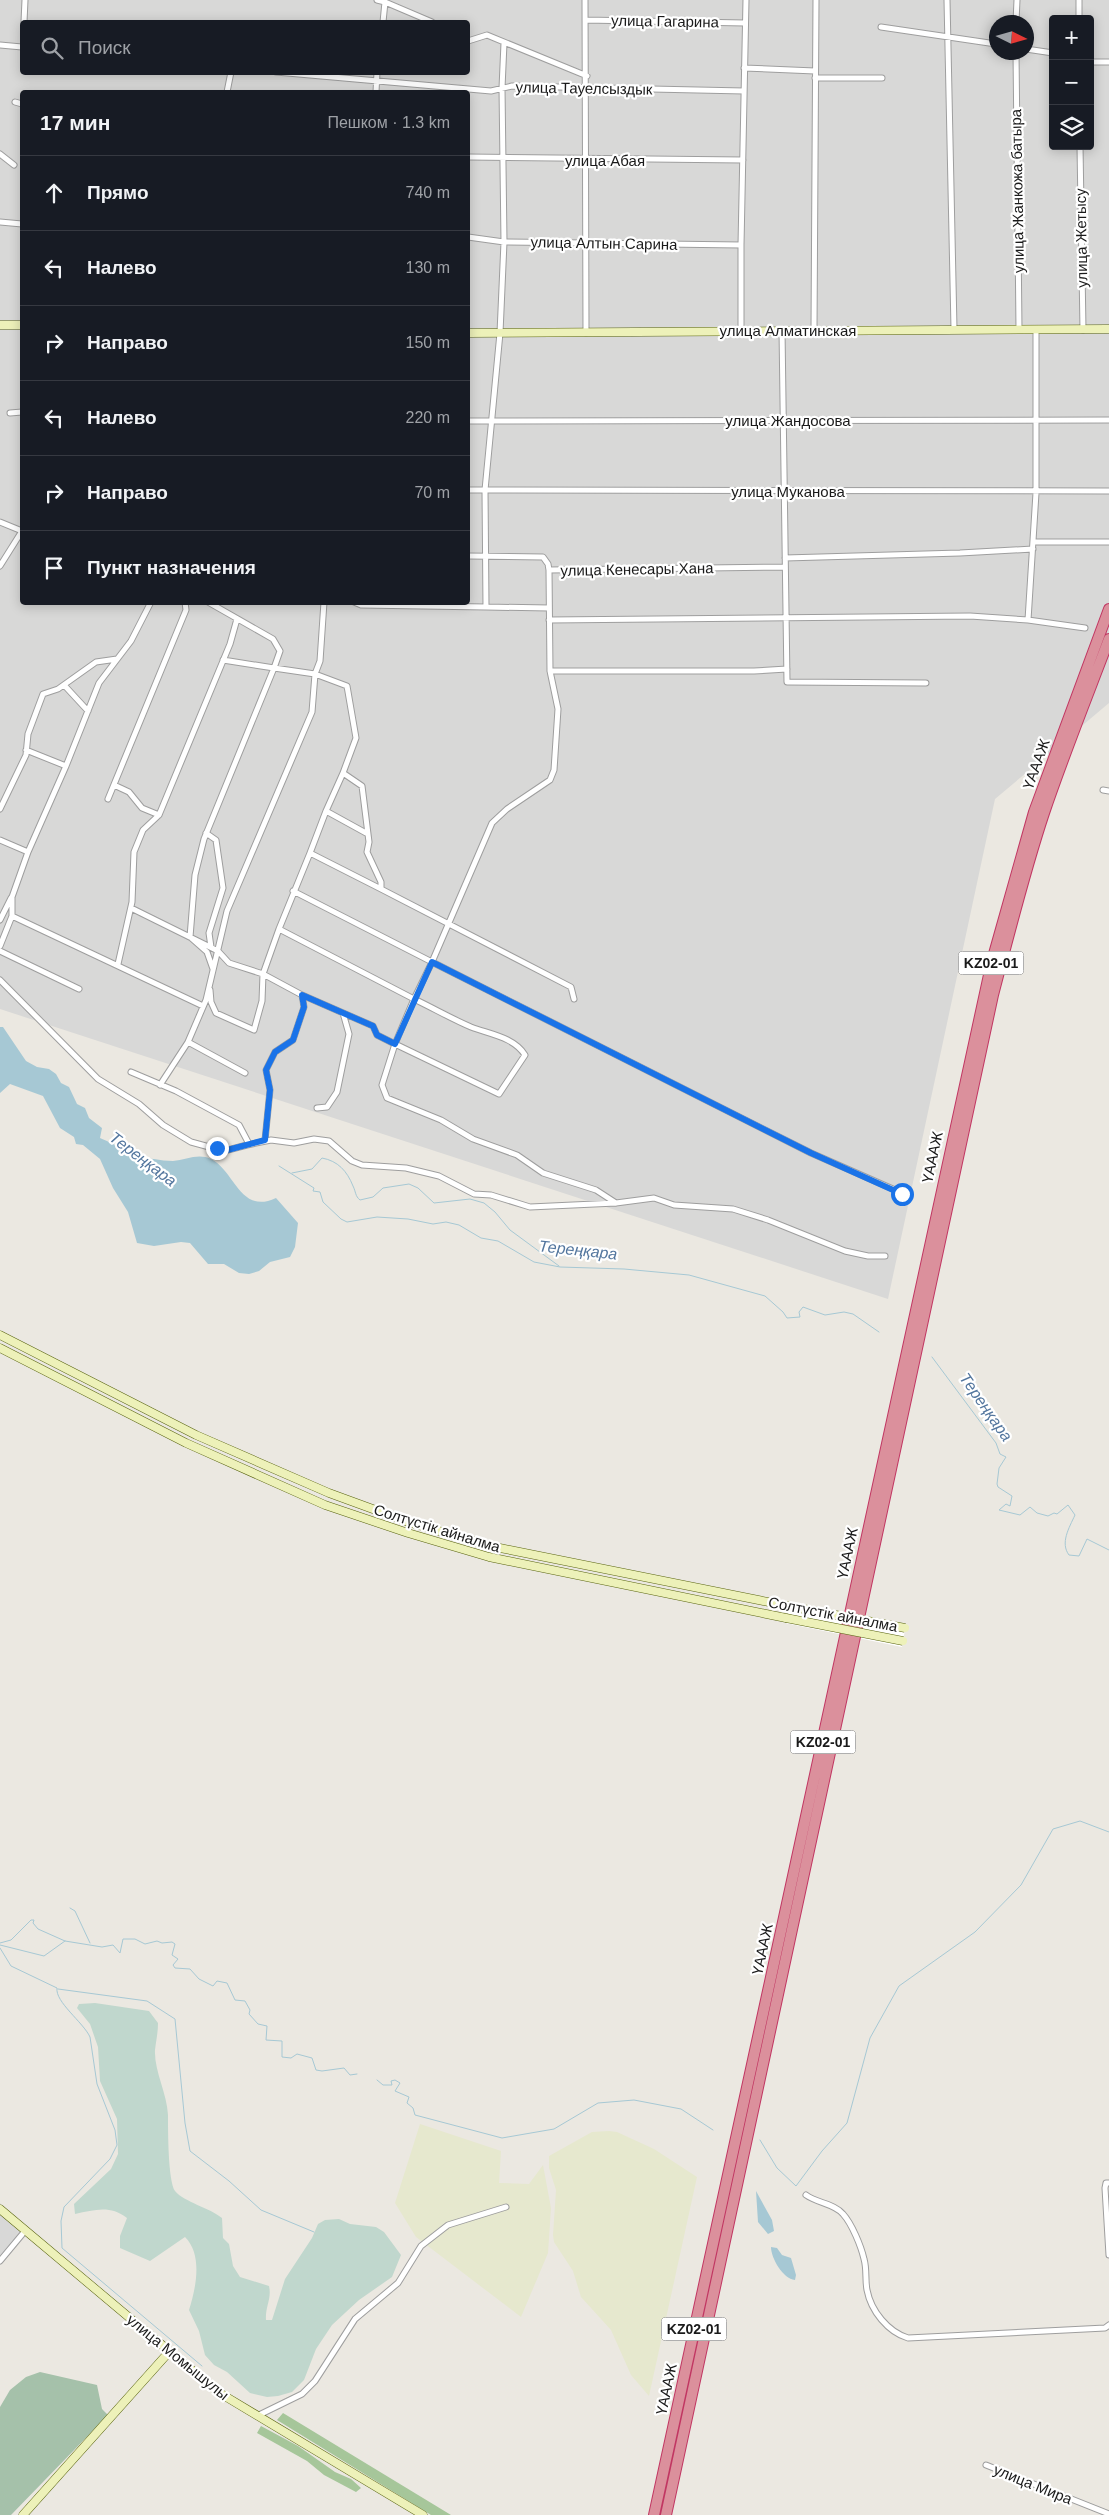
<!DOCTYPE html>
<html lang="ru">
<meta charset="utf-8">
<style>
body{margin:0;font-family:Helvetica,sans-serif;background:#242831;color:#f1f3f6}
.controls{position:absolute;right:15px;top:15px;display:grid;overflow:hidden;border-radius:5px;box-shadow:0 2px 12px #0003}
.controls button{width:45px;height:45px;display:grid;place-items:center;padding:0;border:0;border-bottom:1px solid #363941;background:#171b24;color:#f1f3f6;font:25px sans-serif}
.compass{position:absolute;left:989px;top:15px;width:45px;height:45px;border-radius:50%;background:#171b24;box-shadow:0 2px 12px #0003;rotate:95deg}
.stop{position:absolute;width:15px;height:15px;margin:-11px;border:4px solid #1a73e8;border-radius:50%;background:#fff}
.stop.end{background:#1a73e8;border-color:#fff;box-shadow:0 1px 5px #0008}
.list{margin:0;padding:0;list-style:none}
h2{display:flex;justify-content:space-between;align-items:center;height:65px;margin:0;padding:0 20px;font-size:21px}
h2 small{font-size:16px;font-weight:400;color:#9ea1a6}
.list li{display:grid;grid-template-columns:32px 1fr auto;gap:15px;align-items:center;box-sizing:border-box;height:75px;padding:0 20px;border-top:1px solid #363941}
.list b{display:block;font-size:19px;white-space:nowrap}
.list em{font-size:16px;font-style:normal;color:#9ea1a6}
.icon{flex:none;width:28px;height:28px;fill:none;stroke:currentColor;stroke-width:2;stroke-linecap:round;stroke-linejoin:round}
.map{position:relative;flex:none;width:1109px;height:2515px;overflow:hidden}
.search{position:absolute;background:#171b24;box-shadow:0 2px 12px #0003;left:20px;top:20px;width:450px;height:55px;display:flex;align-items:center;gap:12px;box-sizing:border-box;padding:0 18px;border-radius:5px;color:#9ea1a6;font-size:19px}
.panel{position:absolute;background:#171b24;box-shadow:0 2px 12px #0003;left:20px;top:90px;width:450px;height:515px;border-radius:5px}
.map>svg:first-child{display:block}
.residential{fill:#d8d8d7;fill-rule:evenodd}
.farmland{fill:#e6e8ce}
.forest{fill:#a6c69a}
.wetland{fill:#c0d7cd}
.cemetery{fill:#a5c1aa}
.water{fill:#a6c8d4}
.pier{fill:#fff}
.lines{fill:none;stroke-linecap:round;stroke-linejoin:round}
.stream{stroke:#a6c8d4;stroke-width:1}
.street-casing{stroke:#9e9e9e;stroke-width:7}
.secondary-casing{stroke:#586310;stroke-width:9}
.highway-casing{stroke:#c13662;stroke-width:12}
.street{stroke:#fff;stroke-width:5}
.secondary{stroke:#edf1b9;stroke-width:8}
.highway{stroke:#db909c;stroke-width:10}
.secondary-bridge-casing{stroke:#586310;stroke-width:9;stroke-linecap:butt}
.secondary-bridge{stroke:#edf1b9;stroke-width:8}
.route{stroke:#1a73e8;stroke-width:6}
.labels{text-anchor:middle;dominant-baseline:central;stroke-width:4.5;stroke-linejoin:round;paint-order:stroke}
.shield{fill:#fff;stroke:#5f5f5f;stroke-width:1}
.shield-label{font-size:14px;font-weight:bold;fill:#1a1a1a}
.street-label{font-size:15px;fill:#1a1a1a;stroke:#fff}
.water-label{font-size:16px;font-style:italic;fill:#53769e;stroke:#fff}
</style>
<div class="map">
<svg width="1109" height="2515" viewBox="0 0 1109 2515">
<rect width="100%" height="100%" fill="#ebe8e1"/>
<path class="residential" d="M 0,0 L 1109,0 L 1109,703 L 995,799 L 888,1299 L 0,1009 ZM 1053,19 L 1090,19 L 1090,146 L 1053,146 ZM 22,22 L 468,22 L 468,72 L 22,72 ZM 996,22 L 1026,22 L 1026,52 L 996,52 ZM 22,92 L 468,92 L 468,602 L 22,602 Z
M 0,2203 L 25,2231 L 0,2263 Z"/>
<path class="farmland" d="M 420,2124 L 501,2151 L 499,2183 L 529,2184 L 543,2165 L 551,2208 L 548,2253 L 521,2317 L 416,2237 L 395,2203 Z
M 609,2131 L 617,2132 L 654,2149 L 697,2177 L 649,2396 L 631,2375 L 611,2330 L 581,2297 L 573,2271 L 554,2242 L 553,2235 L 556,2190 L 549,2168 L 549,2156 L 592,2132 Z"/>
<path class="forest" d="M 283,2413 L 451,2515 L 431,2515 L 277,2420 Z
M 261,2426 L 298,2446 L 335,2472 L 351,2479 L 361,2488 L 356,2492 L 324,2475 L 307,2461 L 257,2433 Z"/>
<path class="wetland" d="M 95,2003 L 149,2011 L 158,2023 C 158,2033 156,2041 155,2050 C 154,2071 167,2093 168,2115 C 168,2130 168,2181 175,2191 C 184,2202 210,2208 222,2218 L 223,2238 L 229,2244 L 233,2266 L 240,2277 L 269,2286 C 272,2298 265,2307 266,2320 L 272,2320 L 285,2279 L 312,2238 L 318,2224 L 325,2220 L 339,2219 L 350,2224 L 376,2227 L 384,2232 L 401,2255 L 392,2277 L 359,2300 L 332,2325 L 316,2349 L 304,2380 L 292,2392 L 278,2396 L 267,2397 L 250,2393 L 227,2372 L 214,2365 L 205,2355 L 199,2331 L 189,2310 C 196,2288 203,2255 185,2237 L 150,2261 L 120,2248 L 120,2236 L 127,2218 C 110,2205 95,2210 75,2214 L 74,2204 L 111,2169 L 118,2154 L 117,2119 L 100,2081 L 98,2047 L 90,2024 L 77,2008 L 79,2004 Z"/>
<path class="cemetery" d="M 40,2372 L 97,2385 L 102,2409 L 108,2415 L 11,2515 L 0,2515 L 0,2407 L 10,2390 L 26,2377 Z"/>
<path class="water" d="M 0,1027 L 3,1027 L 26,1061 L 37,1067 L 49,1069 L 56,1074 L 61,1083 L 69,1087 L 77,1104 L 85,1108 L 89,1118 L 102,1128 L 100,1138 C 114,1144 140,1158 154,1159 C 160,1160 167,1161 173,1161 C 186,1160 198,1153 211,1159 C 235,1171 240,1215 276,1198 L 298,1223 L 295,1247 L 290,1257 L 270,1262 L 259,1271 L 249,1274 L 239,1273 L 224,1264 L 208,1264 L 190,1243 L 181,1242 L 154,1246 L 137,1243 L 128,1212 L 113,1188 L 100,1159 L 83,1145 L 76,1144 L 74,1137 L 60,1128 L 43,1096 L 10,1084 L 0,1093 Z
M 756,2191 L 772,2220 L 774,2231 L 768,2234 L 758,2222 Z
M 771,2247 L 777,2248 L 782,2255 L 791,2258 L 796,2275 L 795,2280 C 783,2279 771,2258 771,2247 Z"/>
<path class="pier" d="M 788,1602 L 906,1624 L 902,1647 L 785,1623 Z"/>
<g class="lines">
<path class="stream" d="M 279,1166 L 314,1188 L 313,1191 L 320,1192 L 323,1202 L 341,1219 L 347,1222 L 377,1217 L 408,1219 L 433,1224 L 446,1222 L 459,1225 L 481,1238 L 498,1241 L 534,1262 L 560,1267 L 624,1269 L 689,1275 L 765,1296 L 783,1312 L 787,1318 L 800,1317 L 799,1312 L 803,1307 L 825,1315 L 844,1312 L 853,1314 L 879,1332
M 292,1173 L 312,1169 L 322,1158 C 338,1161 347,1171 353,1186 C 356,1192 355,1196 360,1200 L 373,1197 L 383,1188 L 409,1184 L 418,1188 L 434,1203 L 470,1199 L 484,1203 L 495,1212 L 510,1230 L 559,1266
M 932,1357 L 996,1443 L 1000,1454 L 1006,1457 L 999,1468 L 997,1484 L 998,1487 L 1012,1496 L 1010,1506 L 1006,1504 L 999,1510 L 1020,1515 L 1030,1507 L 1037,1513 L 1048,1516 L 1054,1513 L 1057,1514 L 1068,1505 L 1075,1515 C 1069,1528 1060,1543 1069,1555 L 1079,1556 L 1087,1539 L 1109,1550
M 70,1908 L 75,1911 L 90,1943
M 0,1943 L 11,1940 L 31,1920 L 34,1920 L 33,1923 L 38,1929 L 65,1941 L 102,1947 L 113,1945 L 120,1953 L 123,1939 L 135,1939 L 145,1944 L 157,1941 L 162,1943 L 172,1942 L 175,1944 L 172,1955 L 178,1959 L 173,1965 L 175,1968 L 190,1969 L 199,1979 L 213,1986 L 217,1981 L 227,1983 L 235,2000 L 245,2001 L 250,2010 L 249,2014 L 258,2024 L 267,2026 L 266,2040 L 282,2041 L 282,2057 L 291,2058 L 297,2054 L 312,2058 L 316,2070 L 322,2071 L 344,2068 L 350,2075 L 357,2074
M 0,1945 L 44,1956 L 65,1941
M 0,1948 L 11,1966 L 57,1988 C 55,2002 83,2022 90,2037 L 97,2084 L 115,2130 L 117,2145 L 110,2159 L 64,2207 L 61,2221 L 62,2248 L 202,2366
M 58,1989 L 147,2001 L 175,2019 L 185,2123 L 190,2151 L 229,2181 L 261,2210 L 314,2232
M 377,2080 L 383,2085 L 392,2085 L 391,2081 L 395,2080 L 400,2083 L 395,2091 L 409,2097 L 407,2103 L 413,2108 L 415,2115 L 502,2138 L 554,2129 L 598,2103 L 634,2100 L 681,2109 L 713,2130
M 760,2140 L 777,2168 L 796,2186 L 822,2151 L 847,2123 L 870,2038 L 899,1986 L 975,1932 L 1021,1885 L 1053,1829 L 1080,1821 L 1109,1832"/>
<g class="street-casing">
<path id="street" d="M 377,0 L 385,2 L 383,22
M 585,0 L 586,333
M 947,0 L 954,329
M 385,2 L 432,22
M 1079,19 L 1079,0
M 585,20 L 745,23
M 24,22 L 25,0
M 1016,22 L 1017,0
M 881,27 L 996,44
M 468,41 L 487,35 L 587,76
M 504,43 L 502,88 L 504,242 L 500,333 L 485,490 L 486,607 L 549,608
M 0,45 L 22,47
M 1026,49 L 1053,53
M 1016,52 L 1019,329
M 1090,62 L 1109,62
M 744,68 L 815,71
M 276,72 L 491,91 L 512,86 L 744,91
M 815,78 L 882,78
M 227,92 L 231,72
M 376,92 L 377,72
M 15,102 L 22,104
M 1080,146 L 1083,330
M 0,154 L 14,165
M 468,157 L 743,160
M 0,222 L 22,224
M 468,237 L 504,242 L 741,245
M 741,330 L 741,245 L 746,0
M 782,330 L 787,682 L 926,683
M 814,330 L 816,0
M 10,413 L 22,412
M 468,421 L 1109,420
M 468,490 L 1109,491
M 0,522 L 22,531
M 1034,542 L 1109,542
M 468,556 L 543,557 L 548,564 L 549,570 L 785,567
M 785,558 L 960,553 L 1033,549
M 0,566 L 22,531
M 549,570 L 550,671 L 754,671 L 787,669
M 208,602 L 273,639 L 280,651 L 274,668 L 315,674 L 320,661 L 324,602
M 354,602 L 361,605 L 486,607
M 549,620 L 970,616 L 1028,620 L 1085,628
M 1028,620 L 1036,493 L 1036,329
M 550,671 L 558,709 L 554,770 L 550,780 L 507,809 L 492,823 L 432,962 L 811,1153 L 902,1193
M 64,685 L 88,711
M 26,750 L 66,766
M 343,773 L 326,811 L 366,833
M 114,785 L 129,792 L 142,808 L 159,815 L 230,644 L 237,619
M 1103,790 L 1109,791
M 108,799 L 186,610 L 185,602
M 0,809 L 26,755 L 28,734 L 43,694 L 58,689 L 96,662 L 117,659
M 326,811 L 310,853 L 381,889
M 206,833 L 216,840 L 223,888 L 209,933 L 211,947
M 0,840 L 28,852
M 293,891 L 432,962 L 414,999 L 279,929 L 310,853
M 131,908 L 218,951 L 229,963 L 263,974 L 302,995 L 304,1007 L 293,1040 L 275,1052 L 266,1070 L 270,1090 L 265,1140
M 12,916 L 203,1006
M 0,920 L 11,898
M 0,946 L 12,916 L 12,897 L 28,852 L 66,766 L 99,683 L 131,641 L 151,602
M 0,951 L 79,989
M 118,964 L 132,902 L 134,852 L 143,830 L 159,815
M 213,969 L 207,952 L 190,937 L 195,875 L 204,839 L 274,668 L 223,660
M 0,980 L 98,1079 L 139,1104 L 163,1125 L 191,1142 L 224,1151 L 247,1145 L 248,1142 L 239,1125 L 176,1091 L 131,1072
M 210,990 L 211,1002 L 216,1013 L 254,1030 L 262,1001 L 263,974 L 279,929
M 302,995 L 373,1026 L 377,1035 L 395,1044 L 414,999 C 433,1008 452,1019 471,1027 C 489,1034 514,1037 525,1055 L 499,1094 L 395,1044 L 382,1085 L 387,1098 L 441,1120 L 473,1139 L 517,1155 L 543,1173 L 596,1190 L 616,1203
M 188,1042 L 245,1073
M 160,1085 L 188,1042 L 206,1000 L 227,911 L 312,712 L 315,674 L 347,686 L 356,738 L 343,773 L 362,786 L 369,842 L 367,852 L 381,882 L 381,889 L 571,987 L 574,999
M 317,1108 L 327,1107 L 337,1092 L 349,1034 L 343,1013
M 247,1145 L 271,1140 L 294,1143 L 314,1139 L 329,1141 L 352,1161 L 362,1165 L 406,1168 L 439,1176 L 474,1194 L 491,1195 L 530,1207 L 616,1203 L 654,1198 L 674,1205 L 733,1209 L 768,1220 L 845,1251 L 868,1256 L 885,1256
M 1109,2183 L 1106,2183 L 1105,2188 L 1109,2255
M 806,2195 C 817,2203 835,2204 843,2214 C 852,2224 861,2246 864,2259 C 867,2269 865,2280 867,2290 C 871,2311 888,2332 908,2338 L 1105,2328 L 1109,2325
M 0,2261 L 25,2231
M 257,2416 L 302,2394 L 315,2381 L 355,2319 L 398,2283 L 421,2246 L 448,2225 L 506,2207
M 986,2465 L 1109,2514"/>
</g>
<g class="secondary-casing">
<path id="secondary" d="M 0,325 L 22,325
M 468,333 L 1109,329
M 0,1335 L 196,1435 L 329,1493 L 411,1523 L 495,1547 L 788,1606
M 0,1348 L 186,1443 L 325,1505 L 408,1533 L 489,1557 L 786,1618
M 0,2209 L 218,2392 L 423,2515
M 23,2515 L 169,2352"/>
</g>
<g class="highway-casing">
<path id="highway" d="M 654,2515 L 992,961 L 1034,812 L 1109,609
M 666,2515 L 993,995 C 1009,934 1024,873 1044,813 C 1064,754 1087,697 1109,639"/>
</g>
<use href="#street" class="street"/>
<use href="#secondary" class="secondary"/>
<use href="#highway" class="highway"/>
<g class="secondary-bridge-casing">
<path id="secondary-bridge" d="M 788,1606 L 905,1628
M 786,1618 L 903,1641"/>
</g>
<use href="#secondary-bridge" class="secondary-bridge"/>
</g>
<g class="lines">
<path class="route" d="M 217,1148 L 224,1151 L 265,1140 L 270,1090 L 266,1070 L 275,1052 L 293,1040 L 304,1007 L 302,995 L 373,1026 L 377,1035 L 395,1044 L 432,962 L 811,1153 L 902,1194"/>
</g>
<g class="labels">
<g class="shield">
<rect x="958.5" y="951.5" width="65" height="23" rx="4"/>
<rect x="790.5" y="1730.5" width="65" height="23" rx="4"/>
<rect x="661.5" y="2317.5" width="65" height="23" rx="4"/>
</g>
<g class="shield-label">
<text x="991" y="963">KZ02-01</text>
<text x="823" y="1742">KZ02-01</text>
<text x="694" y="2329">KZ02-01</text>
</g>
<g class="street-label">
<text transform="translate(665 21) rotate(1)">улица Гагарина</text>
<text transform="translate(584 88) rotate(1)">улица Тауелсыздык</text>
<text x="605" y="160">улица Абая</text>
<text transform="translate(1017 191) rotate(-91)">улица Жанкожа батыра</text>
<text transform="translate(1081 238) rotate(-91)">улица Жетысу</text>
<text transform="translate(604 243) rotate(1)">улица Алтын Сарина</text>
<text x="788" y="330">улица Алматинская</text>
<text x="788" y="420">улица Жандосова</text>
<text x="788" y="491">улица Муканова</text>
<text transform="translate(637 569) rotate(-1)">улица Кенесары Хана</text>
<text transform="translate(1036 764) rotate(-70)">ҮАААЖ</text>
<text transform="translate(932 1157) rotate(-78)">ҮАААЖ</text>
<text transform="translate(437 1528) rotate(17)">Солтүстік айналма</text>
<text transform="translate(847 1553) rotate(-78)">ҮАААЖ</text>
<text transform="translate(833 1614) rotate(11)">Солтүстік айналма</text>
<text transform="translate(762 1949) rotate(-78)">ҮАААЖ</text>
<text transform="translate(178 2357) rotate(39)">улица Момышулы</text>
<text transform="translate(666 2389) rotate(-78)">ҮАААЖ</text>
<text transform="translate(1033 2484) rotate(22)">улица Мира</text>
</g>
<g class="water-label">
<text transform="translate(143 1159) rotate(37)">Тереңқара</text>
<text transform="translate(578 1250) rotate(6)">Тереңқара</text>
<text transform="translate(986 1407) rotate(55)">Тереңқара</text>
</g>
</g>
</svg>
<div class="controls">
<button>+</button>
<button>−</button>
<button><svg class="icon" aria-label="layers" viewBox="0 0 24 24"><path d="M12 4l9 5-9 5-9-5zM3 14l9 5 9-5"/></svg></button>
</div>
<svg class="compass" viewBox="-18 -18 36 36"><path d="M0-13l5 13h-10z" fill="#e53935"/><path d="M0 13l5-13h-10z" fill="#9ea1a6"/></svg>
<div class="stop" style="left:902px;top:1194px"></div>
<div class="stop end" style="left:217px;top:1148px"></div>
<div class="search"><svg class="icon" aria-label="search" viewBox="0 0 24 24"><circle cx="10" cy="10" r="6"/><path d="M15 15l6 6"/></svg>Поиск</div>
<section class="panel">
<h2>17 мин<small>Пешком · 1.3 km</small></h2>
<ul class="list">
<li><svg class="icon" aria-label="ahead" viewBox="0 0 24 24"><path d="M12 20V5M6 11l6-6 6 6"/></svg><div><b>Прямо</b></div><em>740 m</em></li>
<li><svg class="icon" aria-label="left" viewBox="0 0 24 24"><path d="M17 20v-9H6M10 6l-5 5 5 5"/></svg><div><b>Налево</b></div><em>130 m</em></li>
<li><svg class="icon" aria-label="right" viewBox="0 0 24 24"><path d="M7 20v-9h11M14 6l5 5-5 5"/></svg><div><b>Направо</b></div><em>150 m</em></li>
<li><svg class="icon" aria-label="left" viewBox="0 0 24 24"><path d="M17 20v-9H6M10 6l-5 5 5 5"/></svg><div><b>Налево</b></div><em>220 m</em></li>
<li><svg class="icon" aria-label="right" viewBox="0 0 24 24"><path d="M7 20v-9h11M14 6l5 5-5 5"/></svg><div><b>Направо</b></div><em>70 m</em></li>
<li><svg class="icon" aria-label="arrive" viewBox="0 0 24 24"><path d="M6 21V4h12l-3 4 3 4H6"/></svg><div><b>Пункт назначения</b></div></li>
</ul>
</section>
</div>
